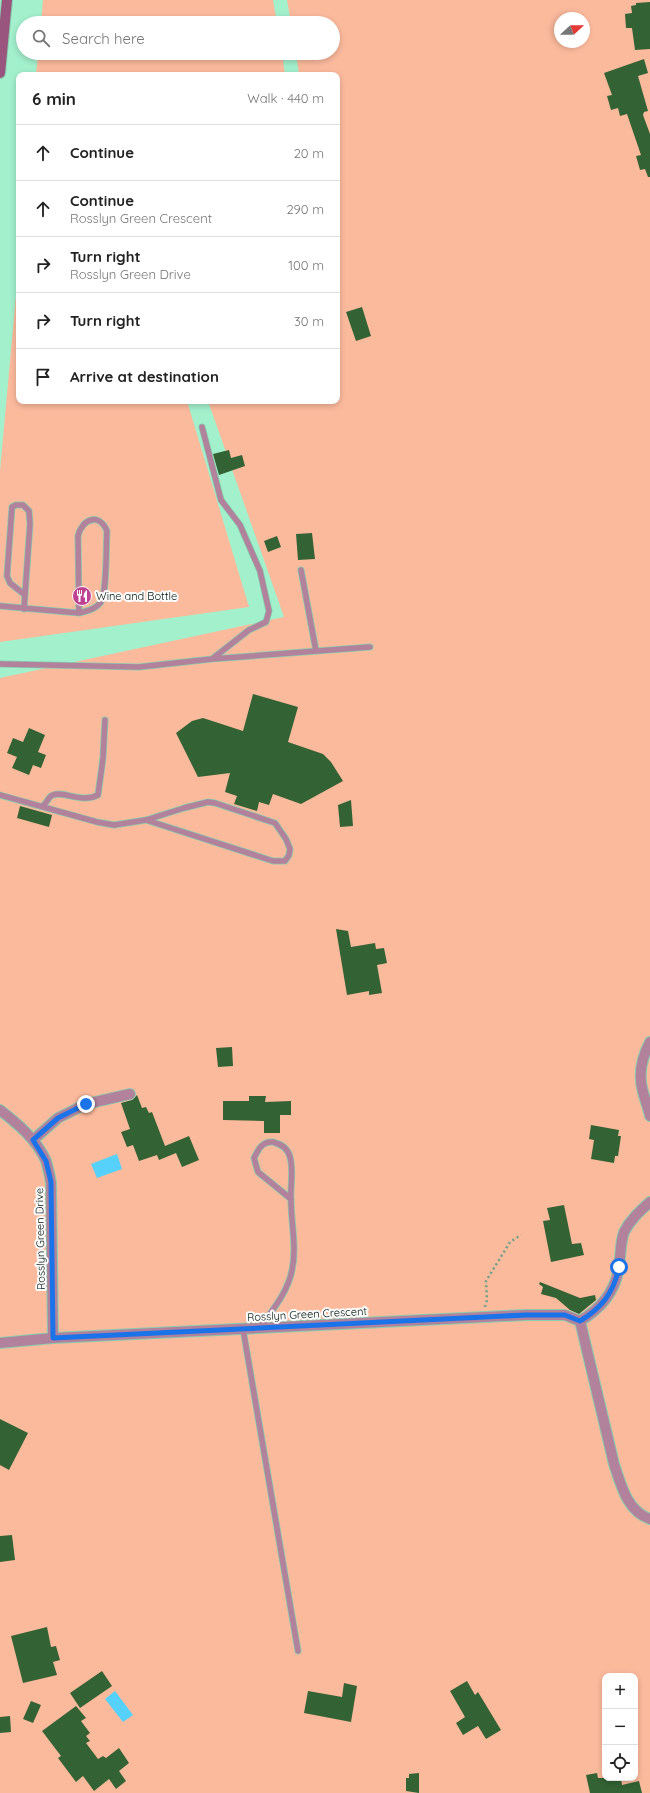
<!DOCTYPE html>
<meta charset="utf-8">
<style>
body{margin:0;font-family:Quicksand,sans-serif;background:#f2f2f2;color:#222}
.controls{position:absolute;right:12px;bottom:12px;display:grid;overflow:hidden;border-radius:8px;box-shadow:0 2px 6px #0003}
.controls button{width:36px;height:36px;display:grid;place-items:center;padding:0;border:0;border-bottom:1px solid #e0e0e0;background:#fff;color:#222;font:20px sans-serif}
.compass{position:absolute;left:554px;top:12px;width:36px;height:36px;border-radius:50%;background:#fff;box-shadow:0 2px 6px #0003;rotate:69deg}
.stop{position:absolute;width:12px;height:12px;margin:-9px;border:3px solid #1a73e8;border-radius:50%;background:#fff}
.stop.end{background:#1a73e8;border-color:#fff;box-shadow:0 1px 4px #0008}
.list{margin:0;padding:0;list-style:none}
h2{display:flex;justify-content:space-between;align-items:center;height:52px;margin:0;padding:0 16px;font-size:17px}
h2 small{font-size:13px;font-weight:400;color:#767676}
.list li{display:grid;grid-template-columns:26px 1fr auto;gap:12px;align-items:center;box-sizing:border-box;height:56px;padding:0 16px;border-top:1px solid #e0e0e0}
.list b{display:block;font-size:15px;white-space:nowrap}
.list p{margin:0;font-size:13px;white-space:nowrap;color:#767676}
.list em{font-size:13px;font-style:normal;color:#767676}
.icon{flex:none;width:22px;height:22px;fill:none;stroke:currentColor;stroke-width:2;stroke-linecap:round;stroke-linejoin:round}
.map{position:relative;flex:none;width:650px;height:1793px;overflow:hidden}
.search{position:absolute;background:#fff;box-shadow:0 2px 6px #0003;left:16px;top:16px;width:324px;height:44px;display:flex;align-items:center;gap:10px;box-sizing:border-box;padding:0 14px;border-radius:22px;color:#767676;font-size:15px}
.panel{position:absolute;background:#fff;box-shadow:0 2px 6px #0003;left:16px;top:72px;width:324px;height:332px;border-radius:8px}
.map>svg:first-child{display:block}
.green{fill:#fcba9d;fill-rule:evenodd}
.water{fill:#55d1fc}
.building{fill:#336234}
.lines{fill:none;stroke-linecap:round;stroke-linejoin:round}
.lane-casing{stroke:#89cdae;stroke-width:7}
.street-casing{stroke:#89cdae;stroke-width:12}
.secondary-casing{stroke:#89cdae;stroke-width:12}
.path{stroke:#68a187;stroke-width:2.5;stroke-dasharray:2 3;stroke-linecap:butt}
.lane{stroke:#b2829d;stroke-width:5.5}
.street{stroke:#b2829d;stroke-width:10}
.secondary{stroke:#9a557e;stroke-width:10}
.route{stroke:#1a73e8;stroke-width:5}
.labels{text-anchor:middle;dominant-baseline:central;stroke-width:4;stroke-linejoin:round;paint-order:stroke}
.poi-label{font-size:11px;fill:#01160d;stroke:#fdfdfd;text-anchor:start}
.street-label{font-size:11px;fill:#01160d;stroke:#fdfdfd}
</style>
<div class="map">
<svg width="650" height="1793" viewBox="0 0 650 1793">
<rect width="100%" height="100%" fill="#a3f0cd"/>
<path class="green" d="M 43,0 L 273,0 L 277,23 L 41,23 Z
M 287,0 L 650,0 L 650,1793 L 0,1793 L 0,678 L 284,617 L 208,401 L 337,401 L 337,75 L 299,75 L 296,53 L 333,53 L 333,23 L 291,23 ZM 560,18 L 584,18 L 584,42 L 560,42 ZM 605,1676 L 635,1676 L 635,1778 L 605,1778 Z
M 38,53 L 282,53 L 285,75 L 36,75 Z
M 19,262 L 19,401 L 187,401 L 249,607 L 0,642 L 0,471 Z"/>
<path class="water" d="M 117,1154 L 122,1169 L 97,1178 L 91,1164 Z
M 115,1691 L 133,1715 L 123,1722 L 105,1699 Z"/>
<path class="building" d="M 650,2 L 650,49 L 635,50 L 632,28 L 626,28 L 625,14 L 632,13 L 631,6 L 636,5 L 636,3 Z
M 644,59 L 648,73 L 638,76 L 648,111 L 644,112 L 643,115 L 650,134 L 650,177 L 648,177 L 645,169 L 640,170 L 636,156 L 641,155 L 627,114 L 620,116 L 618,108 L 611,110 L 607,96 L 612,95 L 604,73 Z
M 362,307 L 371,336 L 356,341 L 346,312 Z
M 229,450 L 231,458 L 242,455 L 245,466 L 219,475 L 213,454 Z
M 312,533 L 315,559 L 298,560 L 296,534 Z
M 277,536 L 281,547 L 268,552 L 264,541 Z
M 253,694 L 298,707 L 288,742 L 323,754 L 331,762 L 343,781 L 301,804 L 273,794 L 269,805 L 259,802 L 257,811 L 234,804 L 237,796 L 225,792 L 230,773 L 198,777 L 176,733 L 192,721 L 203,718 L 243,731 Z
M 29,728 L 45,735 L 38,752 L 46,755 L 41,768 L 33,765 L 29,775 L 12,768 L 17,757 L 7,753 L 13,738 L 23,742 Z
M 351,800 L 353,826 L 340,827 L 338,805 Z
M 20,806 L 52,815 L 49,827 L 17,818 Z
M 336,929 L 348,931 L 351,947 L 375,943 L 376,949 L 384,948 L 387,963 L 377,965 L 382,993 L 369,995 L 369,991 L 347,995 Z
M 232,1047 L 233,1066 L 218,1067 L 216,1048 Z
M 137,1095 L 142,1108 L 146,1107 L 149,1113 L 152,1112 L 165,1146 L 189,1136 L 199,1160 L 182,1167 L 176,1153 L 159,1160 L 157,1155 L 139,1161 L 133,1145 L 127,1147 L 121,1132 L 130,1129 L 121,1103 L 132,1100 Z
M 249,1096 L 266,1096 L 265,1102 L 291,1101 L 291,1115 L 280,1115 L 280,1133 L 264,1133 L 264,1121 L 223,1120 L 223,1101 L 249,1101 Z
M 591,1125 L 619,1130 L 618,1136 L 621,1136 L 618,1156 L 615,1156 L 614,1163 L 591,1159 L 594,1140 L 589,1139 Z
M 564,1205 L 572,1244 L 581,1243 L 584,1255 L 551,1262 L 543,1221 L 550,1220 L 547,1208 Z
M 540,1282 L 580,1298 L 595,1295 L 596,1300 L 579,1314 L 570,1310 L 556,1298 L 541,1294 L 543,1287 L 539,1284 Z
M 0,1419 L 28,1433 L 9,1470 L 0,1465 Z
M 12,1535 L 15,1560 L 0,1562 L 0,1536 Z
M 47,1627 L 51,1647 L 56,1646 L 60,1660 L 53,1662 L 57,1675 L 23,1683 L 11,1636 Z
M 102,1671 L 112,1686 L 80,1708 L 70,1693 Z
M 467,1681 L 475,1695 L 478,1692 L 501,1730 L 486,1739 L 478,1726 L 463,1735 L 456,1723 L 465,1717 L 450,1691 Z
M 344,1683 L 357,1686 L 351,1722 L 304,1713 L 308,1691 L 342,1697 Z
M 31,1701 L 41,1705 L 33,1723 L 23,1719 Z
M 76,1706 L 86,1718 L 81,1721 L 90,1733 L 86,1736 L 90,1741 L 86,1743 L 98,1759 L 103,1756 L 106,1758 L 119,1748 L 129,1763 L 119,1771 L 126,1781 L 116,1789 L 109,1779 L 94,1791 L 83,1776 L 76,1782 L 58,1758 L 61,1756 L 42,1731 Z
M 10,1716 L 11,1732 L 0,1733 L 0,1717 Z
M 419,1773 L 419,1793 L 406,1791 L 406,1778 L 409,1778 L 409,1774 Z
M 597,1773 L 598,1778 L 621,1778 L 622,1785 L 639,1781 L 642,1793 L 590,1793 L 586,1775 Z"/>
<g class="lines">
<g class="lane-casing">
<path id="lane" d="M 301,570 L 316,651
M 0,606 L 79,613 C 87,611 96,609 101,602 C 107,592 106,545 107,531 C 99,512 82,519 78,536 L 79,613
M 24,609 L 30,524 L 29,511 L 23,505 L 16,505 L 12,507 L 7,576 L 10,583 L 25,595
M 212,659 L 370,647
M 0,664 L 139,667 L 212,659 L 249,630 L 266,622 L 269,611 L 260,571 L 240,525 L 221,500 L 202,427
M 0,795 L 97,822 L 114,825 L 146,820 L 184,808 L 208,802 L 215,803 L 275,823 L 286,839 L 290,849 L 289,855 L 285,861 L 273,861 L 146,820
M 43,806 C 46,803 48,799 51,796 C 61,789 81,804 98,795 L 103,758 L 105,720
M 259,1328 C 272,1311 288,1292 292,1270 C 297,1247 291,1223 291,1200 C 290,1186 294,1171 290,1157 C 288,1149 281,1144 273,1142 C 262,1141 258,1150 254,1158 L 258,1172 L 291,1199
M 243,1329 L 298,1651"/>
</g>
<g class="street-casing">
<path id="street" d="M 650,1042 C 642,1057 638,1075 643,1092 C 645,1100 648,1107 650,1116
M 0,1110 C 18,1124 37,1140 46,1161 C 48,1168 50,1176 51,1183 L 53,1338
M 33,1140 L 58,1118 L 86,1104 L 130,1094
M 580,1321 L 614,1464 C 621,1485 627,1511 650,1519
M 0,1343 L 53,1338 L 526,1315 L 565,1315 L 580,1321 C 602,1308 616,1291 619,1266 C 621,1255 620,1243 624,1232 C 630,1220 640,1211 650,1202"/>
</g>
<g class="secondary-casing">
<path id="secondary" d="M 0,73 L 7,0"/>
</g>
<path class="path" d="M 485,1307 L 487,1300 L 486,1281 L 510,1242 L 521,1235"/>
<use href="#lane" class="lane"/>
<use href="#street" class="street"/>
<use href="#secondary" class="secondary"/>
</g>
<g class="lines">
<path class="route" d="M 86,1104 L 58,1118 L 33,1140 L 46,1161 L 51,1182 L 53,1338 L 526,1315 L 565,1315 L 580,1321 C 602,1308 614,1292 619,1267"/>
</g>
<defs>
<g id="restaurant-disc" transform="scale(1)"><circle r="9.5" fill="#be4292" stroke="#fdfdfd"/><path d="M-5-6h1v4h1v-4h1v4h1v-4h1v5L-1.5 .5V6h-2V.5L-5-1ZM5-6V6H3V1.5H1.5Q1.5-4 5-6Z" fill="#fff"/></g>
</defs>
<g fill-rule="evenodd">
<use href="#restaurant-disc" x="82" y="596"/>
</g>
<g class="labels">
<g class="poi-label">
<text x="96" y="596">Wine and Bottle</text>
</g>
<g class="street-label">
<text transform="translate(40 1239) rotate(-91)">Rosslyn Green Drive</text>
<text transform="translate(307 1314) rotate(-3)">Rosslyn Green Crescent</text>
</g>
</g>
</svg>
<div class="controls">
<button>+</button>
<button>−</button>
<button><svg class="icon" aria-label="locate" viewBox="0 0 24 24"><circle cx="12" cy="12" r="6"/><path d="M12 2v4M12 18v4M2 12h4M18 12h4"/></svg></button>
</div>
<svg class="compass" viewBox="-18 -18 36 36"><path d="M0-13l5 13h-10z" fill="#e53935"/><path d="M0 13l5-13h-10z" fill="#767676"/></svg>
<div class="stop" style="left:619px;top:1267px"></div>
<div class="stop end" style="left:86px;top:1104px"></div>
<div class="search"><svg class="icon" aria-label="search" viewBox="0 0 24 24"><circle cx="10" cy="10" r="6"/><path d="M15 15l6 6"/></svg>Search here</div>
<section class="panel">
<h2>6 min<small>Walk · 440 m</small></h2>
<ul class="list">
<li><svg class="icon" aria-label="ahead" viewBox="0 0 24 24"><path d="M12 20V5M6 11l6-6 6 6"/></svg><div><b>Continue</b></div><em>20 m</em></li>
<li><svg class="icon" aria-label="ahead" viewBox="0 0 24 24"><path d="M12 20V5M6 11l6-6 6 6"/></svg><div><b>Continue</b><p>Rosslyn Green Crescent</p></div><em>290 m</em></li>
<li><svg class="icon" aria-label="right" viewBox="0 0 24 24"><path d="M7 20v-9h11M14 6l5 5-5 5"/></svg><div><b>Turn right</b><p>Rosslyn Green Drive</p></div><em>100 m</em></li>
<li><svg class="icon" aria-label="right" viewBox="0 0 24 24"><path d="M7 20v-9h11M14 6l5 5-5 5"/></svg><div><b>Turn right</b></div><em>30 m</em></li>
<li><svg class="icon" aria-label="arrive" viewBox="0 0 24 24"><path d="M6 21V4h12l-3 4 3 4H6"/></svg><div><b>Arrive at destination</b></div></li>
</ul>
</section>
</div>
